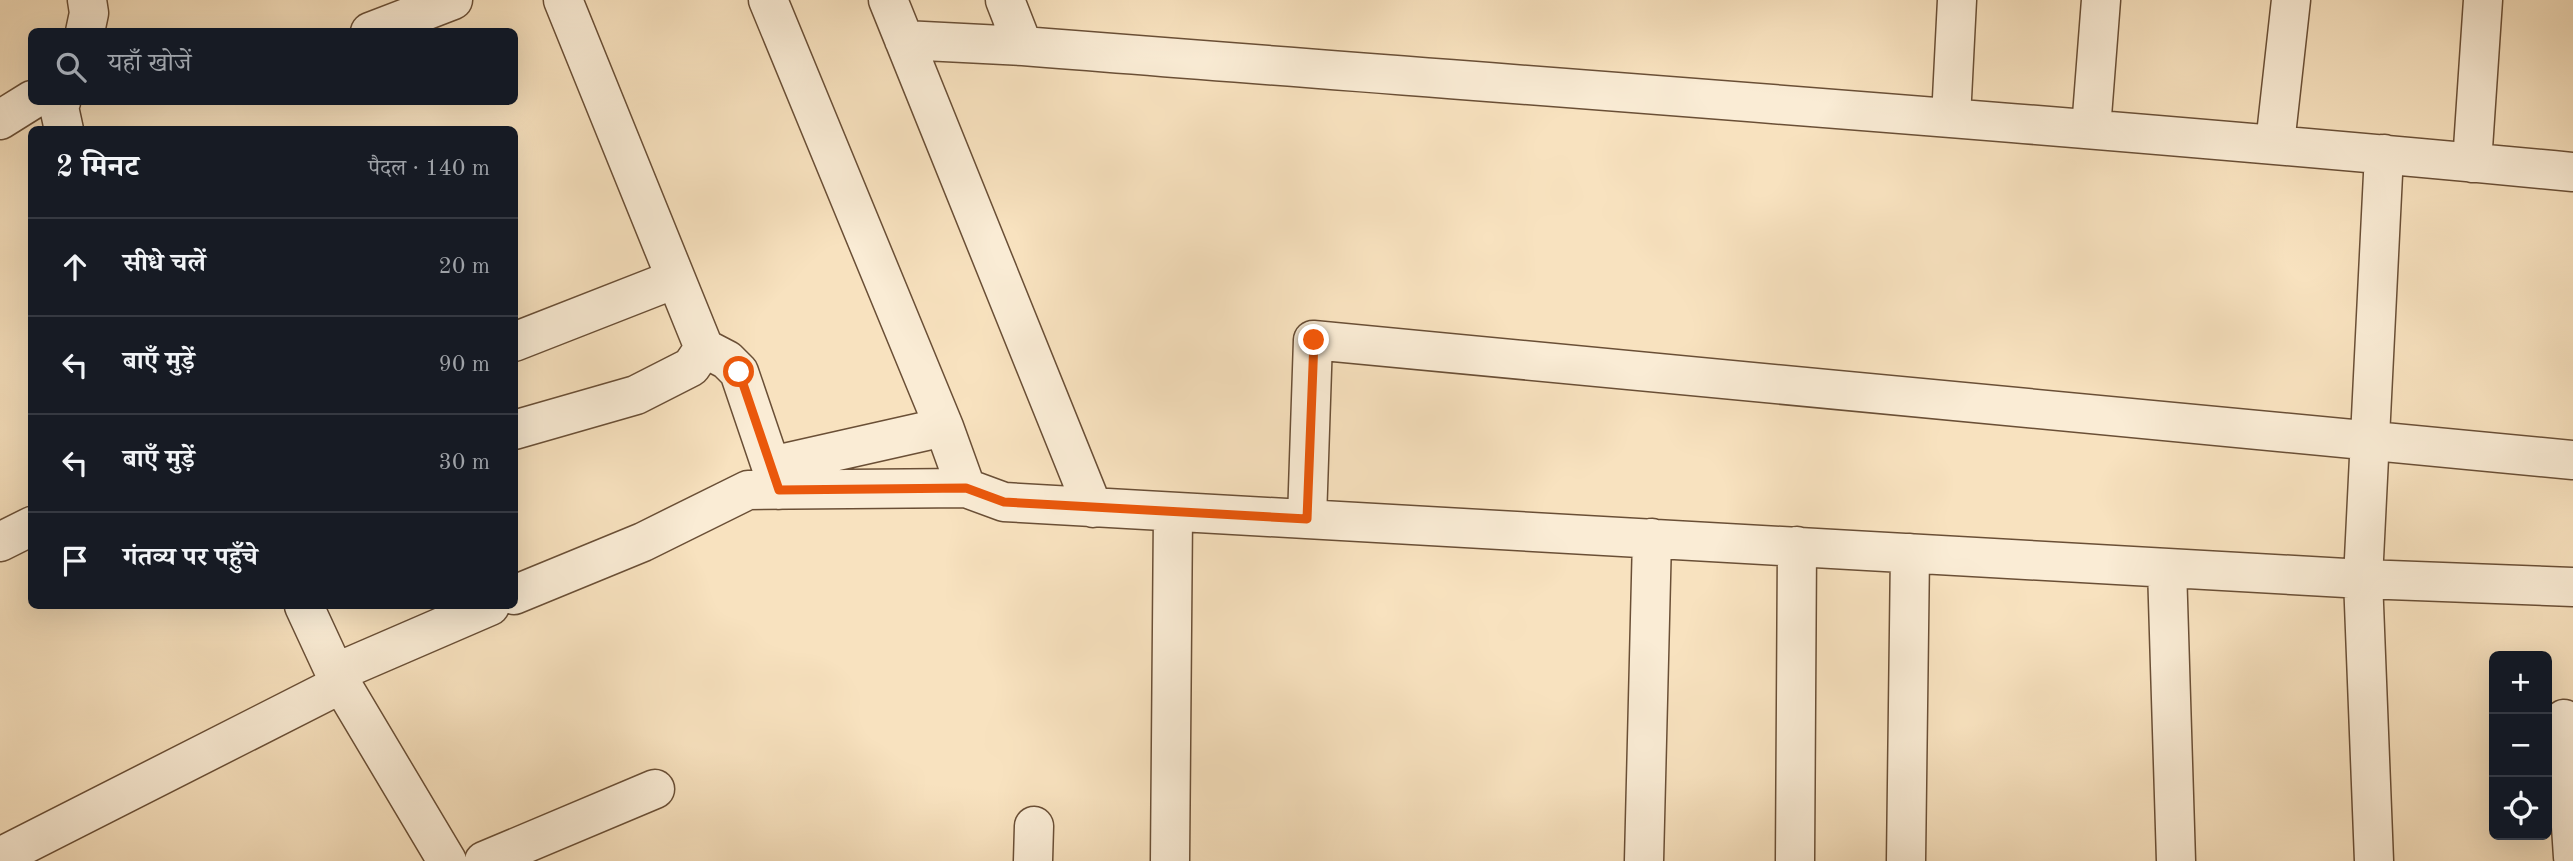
<!DOCTYPE html>
<html lang="hi">
<meta charset="utf-8">
<style>
body{margin:0;font-family:"Old Standard TT","Noto Serif Devanagari",serif;background:#20242c;color:#f1f3f6}
.controls{position:absolute;right:21px;bottom:21px;display:grid;overflow:hidden;border-radius:10px;box-shadow:0 7px 28px #0002}
.controls button{width:63px;height:63px;display:grid;place-items:center;padding:0;border:0;border-bottom:2px solid #363941;background:#171b24;color:#f1f3f6;font:35px sans-serif}
.stop{position:absolute;width:21px;height:21px;margin:-16px;border:5px solid #ea580c;border-radius:50%;background:#fff}
.stop.end{background:#ea580c;border-color:#fff;box-shadow:0 2px 7px #0008}
.list{margin:0;padding:0;list-style:none}
h2{display:flex;justify-content:space-between;align-items:center;height:91px;margin:0;padding:0 28px;font-size:30px}
h2 small{font-size:23px;font-weight:400;color:#9ea1a6}
.list li{display:grid;grid-template-columns:46px 1fr auto;gap:21px;align-items:center;box-sizing:border-box;height:98px;padding:0 28px;border-top:2px solid #363941}
.list b{display:block;font-size:26px;white-space:nowrap}
.list em{font-size:23px;font-style:normal;color:#9ea1a6}
.icon{flex:none;width:38px;height:38px;fill:none;stroke:currentColor;stroke-width:2;stroke-linecap:round;stroke-linejoin:round}
.map{position:relative;flex:none;width:2573px;height:861px;overflow:hidden}
.search{position:absolute;background:#171b24;box-shadow:0 7px 28px #0002;left:28px;top:28px;width:490px;height:77px;display:flex;align-items:center;gap:18px;box-sizing:border-box;padding:0 24px;border-radius:10px;color:#9ea1a6;font-size:26px}
.panel{position:absolute;background:#171b24;box-shadow:0 7px 28px #0002;left:28px;top:126px;width:490px;height:483px;border-radius:10px}
.map>svg:first-child{display:block}
.lines{fill:none;stroke-linecap:round;stroke-linejoin:round}
.street-casing{stroke:#6a4f36;stroke-width:41}
.street{stroke:#faecd5;stroke-width:38}
.route{stroke:#ea580c;stroke-width:9}
</style>
<div class="map">
<svg width="2573" height="861" viewBox="0 0 2573 861">
<rect width="100%" height="100%" fill="#f8e2bf"/>
<filter id="stains"><feTurbulence type="fractalNoise" baseFrequency=".00286" numOctaves="4"/><feColorMatrix values="0 0 0 0 .2 0 0 0 0 .09 0 0 0 0 .02 0 0 0 .5 -.17"/></filter>
<radialGradient id="worn" r=".72"><stop offset=".6" stop-color="#630" stop-opacity="0"/><stop offset="1" stop-color="#630" stop-opacity=".3"/></radialGradient>
<g class="lines">
<g class="street-casing">
<path id="street" d="M 768,0 L 944,427 L 966,488 L 1004,502 L 2363,579 L 2573,587
M 888,0 L 1093,508
M 1005,0 L 1023,46
M 85,32 L 89,13 L 87,0
M 370,32 L 453,0
M 904,40 L 1023,46 C 1540,87 2057,123 2573,172
M 61,102 L 59,107 L 64,130
M 1951,118 L 1957,0
M 0,120 L 32,100
M 2091,129 L 2101,0
M 2275,144 L 2291,0
M 2472,163 L 2483,0
M 514,342 L 675,279
M 704,348 L 727,360 L 739,372 L 779,490
M 514,430 L 636,395 L 691,367 L 704,348 L 563,0
M 771,466 L 944,427
M 1307,519 L 1313,340 L 2573,460
M 0,542 L 32,526
M 2167,568 L 2176,861
M 514,595 L 643,542 L 748,490 L 966,488
M 304,606 L 335,673 L 447,861
M 335,673 L 490,606
M 2564,719 L 2573,857
M 0,857 L 341,684
M 484,861 L 655,789
M 1033,861 L 1034,826
M 1170,861 L 1173,513
M 1644,861 L 1652,538
M 1795,861 L 1797,546
M 1906,861 L 1910,553
M 2374,861 L 2363,579 L 2384,154"/>
</g>
<use href="#street" class="street"/>
</g>
<g class="lines">
<path class="route" d="M 739,372 L 779,490 L 966,488 L 1004,502 L 1307,519 L 1314,340"/>
</g>
<rect width="100%" height="100%" filter="url(#stains)"/>
<rect width="100%" height="100%" fill="url(#worn)"/>
</svg>
<div class="controls">
<button>+</button>
<button>−</button>
<button><svg class="icon" aria-label="locate" viewBox="0 0 24 24"><circle cx="12" cy="12" r="6"/><path d="M12 2v4M12 18v4M2 12h4M18 12h4"/></svg></button>
</div>
<div class="stop" style="left:739px;top:372px"></div>
<div class="stop end" style="left:1314px;top:340px"></div>
<div class="search"><svg class="icon" aria-label="search" viewBox="0 0 24 24"><circle cx="10" cy="10" r="6"/><path d="M15 15l6 6"/></svg>यहाँ खोजें</div>
<section class="panel">
<h2>2 मिनट<small>पैदल · 140 m</small></h2>
<ul class="list">
<li><svg class="icon" aria-label="ahead" viewBox="0 0 24 24"><path d="M12 20V5M6 11l6-6 6 6"/></svg><div><b>सीधे चलें</b></div><em>20 m</em></li>
<li><svg class="icon" aria-label="left" viewBox="0 0 24 24"><path d="M17 20v-9H6M10 6l-5 5 5 5"/></svg><div><b>बाएँ मुड़ें</b></div><em>90 m</em></li>
<li><svg class="icon" aria-label="left" viewBox="0 0 24 24"><path d="M17 20v-9H6M10 6l-5 5 5 5"/></svg><div><b>बाएँ मुड़ें</b></div><em>30 m</em></li>
<li><svg class="icon" aria-label="arrive" viewBox="0 0 24 24"><path d="M6 21V4h12l-3 4 3 4H6"/></svg><div><b>गंतव्य पर पहुँचे</b></div></li>
</ul>
</section>
</div>
